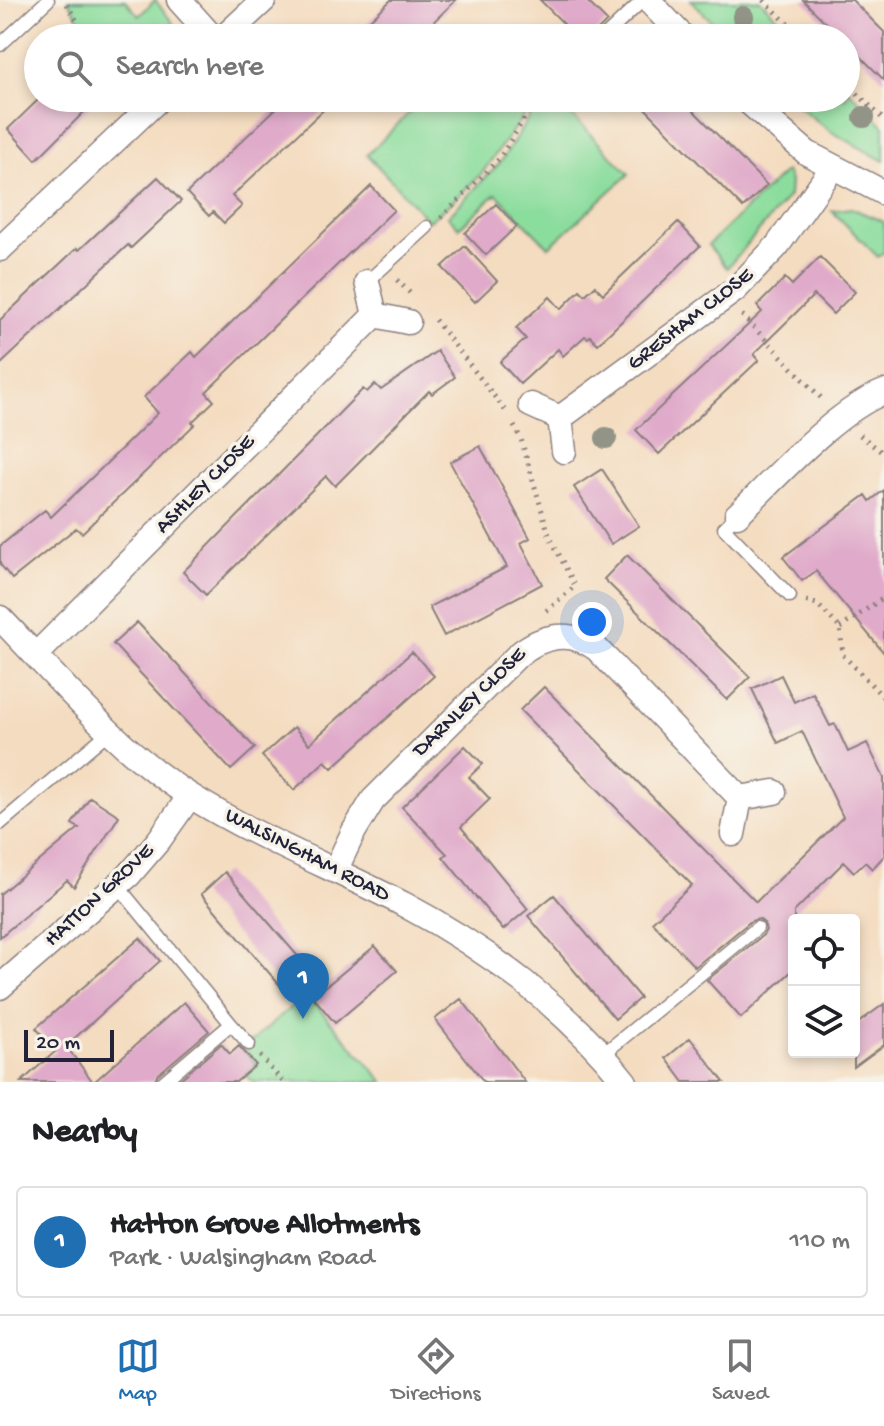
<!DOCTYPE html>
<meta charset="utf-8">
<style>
body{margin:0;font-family:"Gochi Hand",sans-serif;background:#f6f6f6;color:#202124}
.controls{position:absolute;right:24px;bottom:24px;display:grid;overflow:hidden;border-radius:8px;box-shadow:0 4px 12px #0003}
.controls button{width:72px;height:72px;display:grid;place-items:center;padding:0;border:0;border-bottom:2px solid #e0e0e0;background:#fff;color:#202124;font:40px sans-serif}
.scale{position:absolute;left:24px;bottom:20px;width:90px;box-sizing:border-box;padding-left:8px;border:4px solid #22223b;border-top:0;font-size:22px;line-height:28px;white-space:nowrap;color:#22223b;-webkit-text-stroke:6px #f7f3e8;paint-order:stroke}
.you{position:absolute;left:592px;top:622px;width:28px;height:28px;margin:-20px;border:6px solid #fff;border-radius:50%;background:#1a73e8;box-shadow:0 0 0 12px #1a73e833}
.badge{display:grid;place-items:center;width:52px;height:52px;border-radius:50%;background:#1f6fb2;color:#fff;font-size:26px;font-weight:700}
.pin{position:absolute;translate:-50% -66px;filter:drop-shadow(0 2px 4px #0008)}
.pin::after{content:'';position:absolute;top:42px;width:28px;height:24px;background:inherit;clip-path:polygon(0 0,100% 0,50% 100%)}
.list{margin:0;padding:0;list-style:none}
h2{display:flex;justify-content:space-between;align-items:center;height:104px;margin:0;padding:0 32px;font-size:34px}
h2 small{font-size:26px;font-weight:400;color:#757577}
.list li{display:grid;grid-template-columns:52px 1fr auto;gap:24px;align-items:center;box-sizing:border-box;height:112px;margin:0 16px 16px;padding:0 16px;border:2px solid #e0e0e0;border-radius:8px}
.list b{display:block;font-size:30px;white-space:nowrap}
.list p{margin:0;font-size:26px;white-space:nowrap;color:#757577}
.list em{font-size:26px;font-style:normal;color:#757577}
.icon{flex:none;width:44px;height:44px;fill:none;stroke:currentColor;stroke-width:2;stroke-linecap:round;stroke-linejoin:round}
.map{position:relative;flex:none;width:884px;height:1082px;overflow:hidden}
.search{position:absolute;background:#fff;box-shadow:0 4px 12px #0003;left:24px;right:24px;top:24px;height:88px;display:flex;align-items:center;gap:20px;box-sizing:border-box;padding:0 28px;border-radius:44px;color:#757577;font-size:30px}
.sheet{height:232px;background:#fff}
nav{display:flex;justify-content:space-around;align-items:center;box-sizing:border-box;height:112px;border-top:2px solid #e0e0e0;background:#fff;font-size:22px;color:#757577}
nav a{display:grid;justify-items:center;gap:4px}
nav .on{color:#1f6fb2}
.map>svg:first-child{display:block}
.green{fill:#8bdd9d;stroke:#56806c;stroke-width:2}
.building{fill:#e0abca}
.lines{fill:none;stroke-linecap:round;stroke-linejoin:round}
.lane-casing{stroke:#8b7f7e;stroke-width:15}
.street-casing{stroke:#8b7f7e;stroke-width:27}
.path{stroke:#8b7f7e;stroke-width:5;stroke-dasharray:2 6;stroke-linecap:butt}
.lane{stroke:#fff;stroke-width:12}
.street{stroke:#fff;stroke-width:24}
.tree{fill:#929487}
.labels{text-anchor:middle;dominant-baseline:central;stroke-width:7;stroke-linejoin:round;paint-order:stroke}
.street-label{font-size:22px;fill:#22223b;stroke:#f7f3e8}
</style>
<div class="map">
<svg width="884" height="1082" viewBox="0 0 884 1082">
<rect width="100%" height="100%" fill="#f7f3e8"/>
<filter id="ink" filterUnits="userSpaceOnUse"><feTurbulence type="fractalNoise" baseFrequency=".0125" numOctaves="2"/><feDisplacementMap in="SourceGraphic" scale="16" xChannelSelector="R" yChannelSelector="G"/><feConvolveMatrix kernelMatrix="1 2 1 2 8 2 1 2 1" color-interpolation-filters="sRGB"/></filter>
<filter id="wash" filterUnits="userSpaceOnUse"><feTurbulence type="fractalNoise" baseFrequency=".006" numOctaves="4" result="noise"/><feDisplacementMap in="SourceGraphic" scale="32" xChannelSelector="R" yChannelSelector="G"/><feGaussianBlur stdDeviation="1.8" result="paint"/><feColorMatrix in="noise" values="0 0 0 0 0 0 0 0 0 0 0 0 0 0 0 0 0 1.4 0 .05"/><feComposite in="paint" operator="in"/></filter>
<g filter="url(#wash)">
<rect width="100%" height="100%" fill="#f4dcc0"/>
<path class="green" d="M 68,0 L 125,0 L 139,16 L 155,0 L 173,23 L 176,38 L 91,38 Z
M 691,0 L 760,0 L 798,38 L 728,38 Z
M 846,88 L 884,126 L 884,161 L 830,131 L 788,98 L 846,98 Z
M 424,98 L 536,98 L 482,173 L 450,204 L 429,221 L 367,155 Z
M 547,98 L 555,98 L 629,174 L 549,247 L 496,194 L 459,228 L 448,216 L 500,163 L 533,111 Z
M 786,171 L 790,181 L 789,196 L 727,268 L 708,245 Z
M 851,208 L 884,222 L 884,252 L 878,257 L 832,211 Z
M 306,994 L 384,1082 L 252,1082 L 245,1074 L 256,1064 L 243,1049 Z"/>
<g id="blocks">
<path class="building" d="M 391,0 L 456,0 L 417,38 L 351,38 Z
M 540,0 L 586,0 L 607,21 L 596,32 L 594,38 L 578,38 Z
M 803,0 L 852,0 L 884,32 L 884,80 L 846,42 L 846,38 L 834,31 Z
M 40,98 L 98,98 L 36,160 L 8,129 Z
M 287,98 L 336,98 L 232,196 L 242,206 L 224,223 L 213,212 L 209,216 L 187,193 Z
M 635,98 L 681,98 L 767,185 L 743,208 Z
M 158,177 L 181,201 L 131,248 L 128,245 L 0,365 L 0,320 L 77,248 L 79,250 Z
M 371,186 L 394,210 L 206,392 L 214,401 L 192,422 L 195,424 L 82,533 L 76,528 L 12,579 L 0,564 L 0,546 L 45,510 L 51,517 L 109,461 L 158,413 L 144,397 L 192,352 L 196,357 Z
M 496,204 L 517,226 L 486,255 L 465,233 Z
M 678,222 L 700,246 L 598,344 L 590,336 L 588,338 L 585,336 L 563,356 L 558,349 L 520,384 L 500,362 L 526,339 L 516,328 L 550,297 L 561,309 L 580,290 L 585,295 L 595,286 L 603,294 Z
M 465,246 L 497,281 L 475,302 L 442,267 Z
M 820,257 L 855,292 L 833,314 L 814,295 L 754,354 L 759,360 L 659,454 L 636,430 L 762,312 L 757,306 L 785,278 L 792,285 Z
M 437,351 L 455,377 L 432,394 L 429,391 L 335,486 L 326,476 L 206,595 L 183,572 L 363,389 L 367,392 L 375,384 L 381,390 Z
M 480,446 L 530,538 L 521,543 L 542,584 L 444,636 L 429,607 L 507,567 L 450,462 Z
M 602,469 L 639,526 L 611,544 L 574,487 Z
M 884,490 L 884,653 L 816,571 L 802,581 L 783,557 L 866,495 L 870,501 Z
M 627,555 L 750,677 L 727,700 L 604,579 Z
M 137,622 L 255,748 L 231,770 L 113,644 Z
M 412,652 L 434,676 L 332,768 L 325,761 L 294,790 L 262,756 L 294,727 L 309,744 Z
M 781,675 L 794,702 L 813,693 L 830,726 L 835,724 L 848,752 L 867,743 L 884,778 L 884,856 L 872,869 L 865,862 L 854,872 L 844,862 L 794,912 L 794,969 L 741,1018 L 707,980 L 763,935 L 766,930 L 764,923 L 759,919 L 751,921 L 695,967 L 652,922 L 692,885 L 520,710 L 544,687 L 756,902 L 843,817 L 802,731 L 778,743 L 752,689 Z
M 465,746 L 483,764 L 469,777 L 490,799 L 461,827 L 528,909 L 503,930 L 443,857 L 447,854 L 402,807 Z
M 90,797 L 119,816 L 102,843 L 74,887 L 67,880 L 0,937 L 0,894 L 79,828 L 72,824 Z
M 225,872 L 315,976 L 290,997 L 201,894 Z
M 554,895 L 640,998 L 615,1019 L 528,916 Z
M 140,938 L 160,961 L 66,1046 L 93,1082 L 21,1082 L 56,1051 L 36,1028 Z
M 375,946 L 397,971 L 335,1023 L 313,997 Z
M 461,999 L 480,1023 L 525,1082 L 484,1082 L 435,1019 Z
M 184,1002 L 209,1031 L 157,1075 L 154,1082 L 94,1082 Z
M 884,1004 L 884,1045 L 854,1067 L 854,1026 Z
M 690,1038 L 724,1082 L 684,1082 L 666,1058 Z
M 221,1044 L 230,1054 L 239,1046 L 256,1065 L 236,1082 L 177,1082 Z"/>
</g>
</g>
<g filter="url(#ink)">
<use href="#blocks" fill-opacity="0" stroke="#8b7f7e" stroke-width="2"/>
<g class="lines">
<g class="lane-casing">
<path id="lane" d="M 603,38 L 643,0
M 0,45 L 48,0
M 367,282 L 427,227
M 737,515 L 724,528 L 790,596
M 0,824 L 110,731
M 118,886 L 231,1024 L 163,1082
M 231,1024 L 249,1044
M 602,1055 L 757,928"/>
</g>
<g class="street-casing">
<path id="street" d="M 179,0 L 213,38
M 648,0 L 684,38
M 223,38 L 264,0
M 744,98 L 807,153 L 884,193
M 0,249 L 160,98
M 367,282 L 375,315 L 408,322
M 531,405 L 560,418 L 564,451
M 560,418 L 736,289 L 777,246 L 833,167
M 737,515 C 777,477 834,412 884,392
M 0,618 C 59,679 117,750 189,795 C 257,838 334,868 405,905 C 486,948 568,1009 625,1082
M 36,655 L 375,315
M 733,834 L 740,798 L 774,792
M 335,871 L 354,831 L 373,800 L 518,655 C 542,635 571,629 597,649 L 740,798
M 0,987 L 129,875 L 159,840 L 190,796"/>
</g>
<path class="path" d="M 764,0 L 802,38
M 67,4 L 87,38
M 846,82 L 884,120
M 441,218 L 499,159 L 527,114 L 542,98
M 397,280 L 412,295
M 742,315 L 823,400
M 435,320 L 505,410
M 514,426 L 521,439 L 549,535 L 575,586 L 546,611
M 860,435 L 884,454
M 806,601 L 817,604 L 840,628 L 843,655 L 884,698
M 840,628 L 884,597
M 260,1056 L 283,1082"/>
<use href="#lane" class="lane"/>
<use href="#street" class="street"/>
</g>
<g class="tree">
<circle cx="743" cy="17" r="11"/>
<circle cx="864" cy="117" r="11"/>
<circle cx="606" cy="438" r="11"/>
</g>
</g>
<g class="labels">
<g class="street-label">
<text transform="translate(691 320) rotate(-38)">GRESHAM CLOSE</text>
<text transform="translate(206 485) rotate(-45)">ASHLEY CLOSE</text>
<text transform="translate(470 703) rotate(-44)">DARNLEY CLOSE</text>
<text transform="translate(307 856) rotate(27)">WALSINGHAM ROAD</text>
<text transform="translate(100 896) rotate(-43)">HATTON GROVE</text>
</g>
</g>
</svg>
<div class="controls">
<button><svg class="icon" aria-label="locate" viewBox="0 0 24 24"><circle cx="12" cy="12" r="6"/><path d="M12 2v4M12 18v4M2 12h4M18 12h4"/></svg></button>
<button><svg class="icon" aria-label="layers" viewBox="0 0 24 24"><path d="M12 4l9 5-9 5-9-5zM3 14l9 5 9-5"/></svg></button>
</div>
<div class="scale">20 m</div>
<div class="you"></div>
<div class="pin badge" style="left:303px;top:1019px">1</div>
<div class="search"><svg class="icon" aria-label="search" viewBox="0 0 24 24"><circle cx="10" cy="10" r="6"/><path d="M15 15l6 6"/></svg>Search here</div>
</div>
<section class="sheet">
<h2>Nearby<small></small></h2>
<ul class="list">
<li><span class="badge">1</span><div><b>Hatton Grove Allotments</b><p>Park · Walsingham Road</p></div><em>110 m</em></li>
</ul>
</section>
<nav>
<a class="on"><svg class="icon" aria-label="map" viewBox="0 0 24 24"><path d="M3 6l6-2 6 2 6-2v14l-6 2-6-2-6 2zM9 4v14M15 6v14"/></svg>Map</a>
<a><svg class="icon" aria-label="directions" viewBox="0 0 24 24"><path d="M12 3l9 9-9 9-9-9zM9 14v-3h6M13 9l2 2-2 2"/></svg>Directions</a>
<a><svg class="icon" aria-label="saved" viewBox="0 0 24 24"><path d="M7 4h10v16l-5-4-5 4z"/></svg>Saved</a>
</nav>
